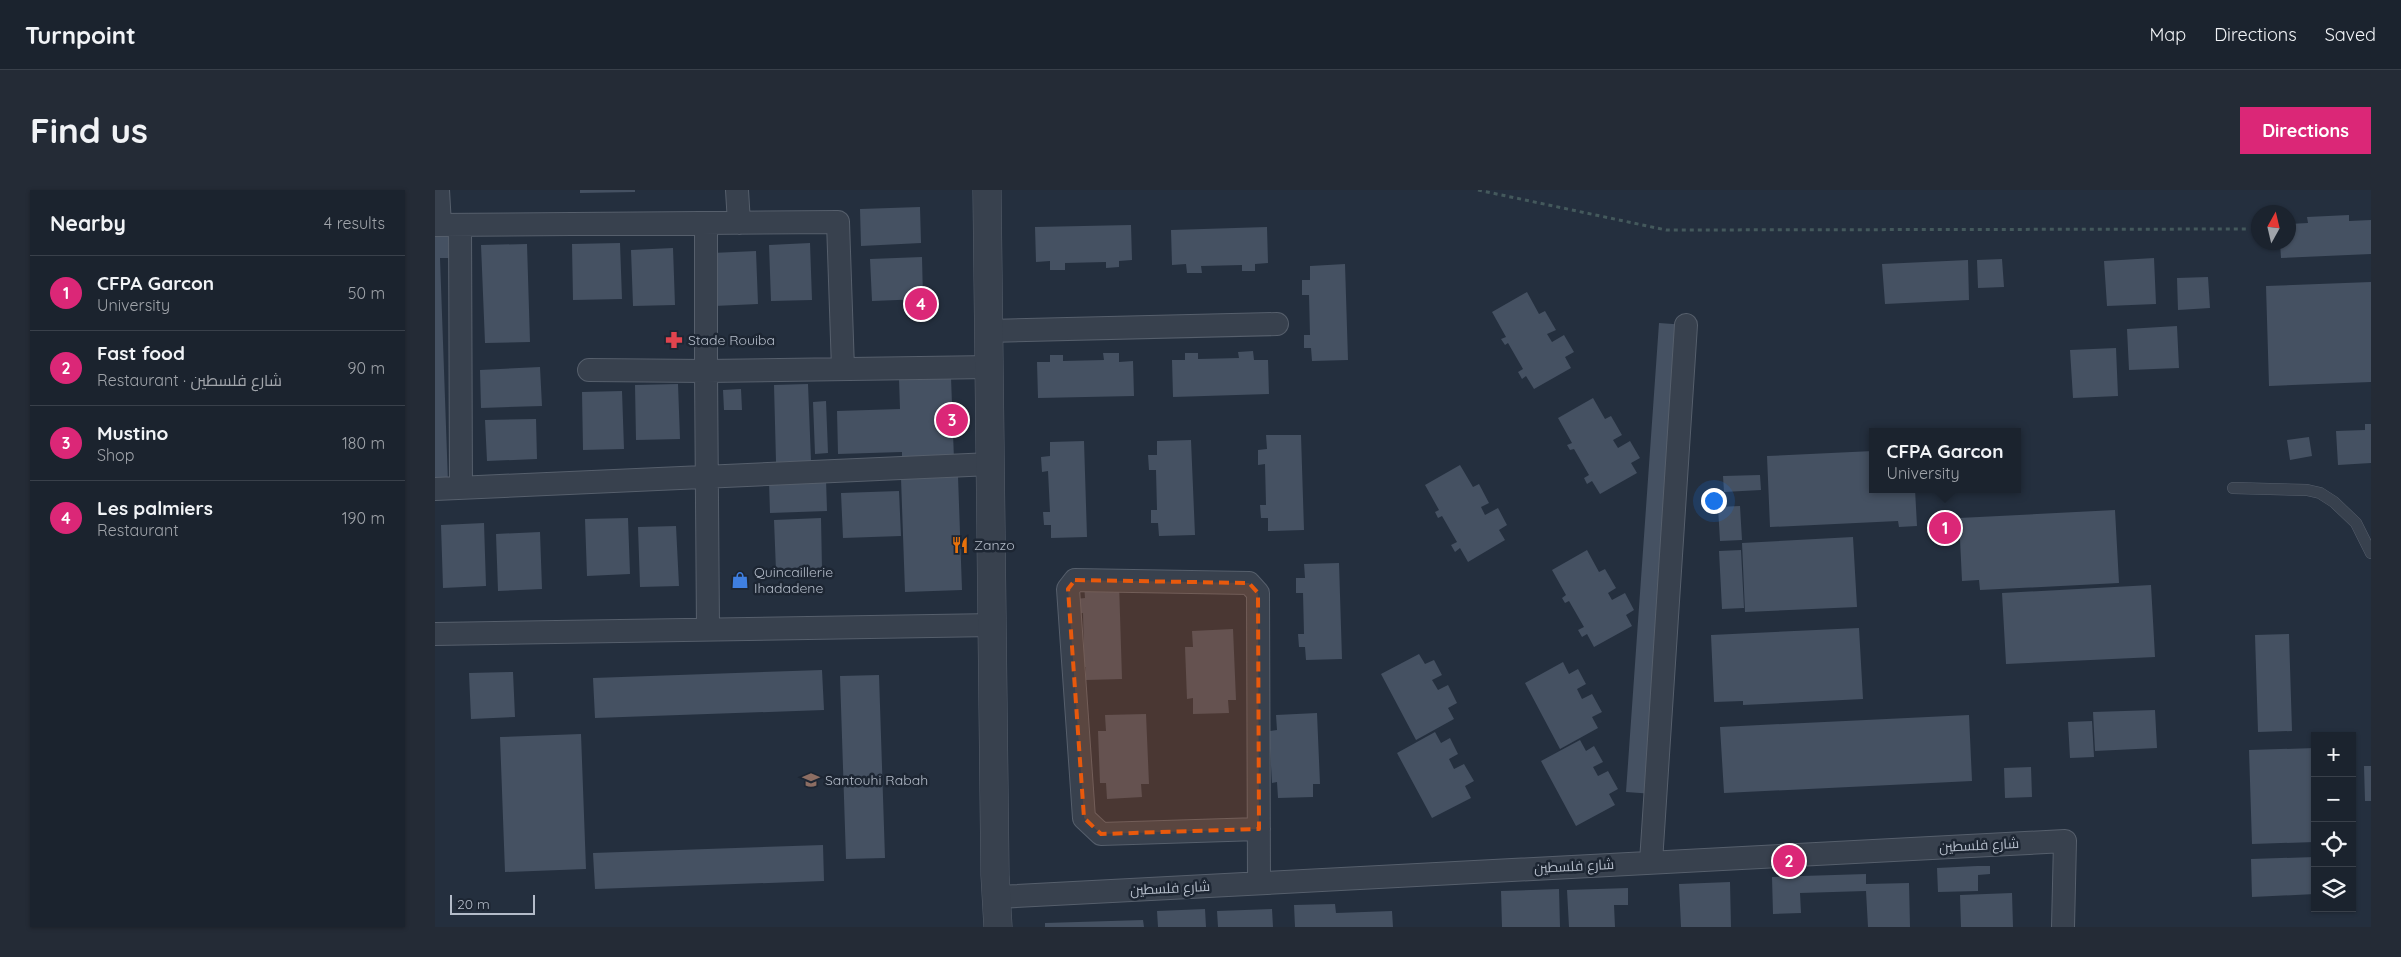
<!DOCTYPE html>
<meta charset="utf-8">
<style>
body{margin:0;font-family:Quicksand,Cairo,sans-serif;background:#242b36;color:#f1f3f6}
.controls{position:absolute;right:15px;bottom:15px;display:grid;overflow:hidden;border-radius:0px;box-shadow:0 1px 4px #0004}
.controls button{width:45px;height:45px;display:grid;place-items:center;padding:0;border:0;border-bottom:1px solid #39404a;background:#1b232e;color:#f1f3f6;font:25px sans-serif}
.compass{position:absolute;left:1816px;top:15px;width:45px;height:45px;border-radius:50%;background:#1b232e;box-shadow:0 1px 4px #0004;rotate:8deg}
.scale{position:absolute;left:15px;bottom:12px;width:85px;box-sizing:border-box;padding-left:5px;border:2px solid #b4bcc9;border-top:0;font-size:14px;line-height:18px;white-space:nowrap;color:#b4bcc9;-webkit-text-stroke:4px #1d2633;paint-order:stroke}
.you{position:absolute;left:1278px;top:310px;width:18px;height:18px;margin:-12px;border:4px solid #fff;border-radius:50%;background:#1a73e8;box-shadow:0 0 0 8px #1a73e833}
.badge{display:grid;place-items:center;width:32px;height:32px;border-radius:50%;background:#db2777;color:#fff;font-size:16px;font-weight:700}
.pin{position:absolute;translate:-50% -50%;border:2px solid #fff;box-shadow:0 1px 5px #0006}
.popup{position:absolute;left:1434px;top:238px;width:152px;height:65px;box-sizing:border-box;display:grid;place-content:center;border-radius:0px;background:#1b232e;filter:drop-shadow(0 1px 4px #0005);font-size:16px;white-space:nowrap;color:#a0a4aa}
.popup b{font-size:19px;color:#f1f3f6}
.popup::after{content:'';position:absolute;left:50%;top:100%;margin-left:-10px;border:10px solid transparent;border-top-color:#1b232e}
.list{margin:0;padding:0;list-style:none}
h2{display:flex;justify-content:space-between;align-items:center;height:65px;margin:0;padding:0 20px;font-size:21px}
h2 small{font-size:16px;font-weight:400;color:#a0a4aa}
.list li{display:grid;grid-template-columns:32px 1fr auto;gap:15px;align-items:center;box-sizing:border-box;height:75px;padding:0 20px;border-top:1px solid #39404a}
.list b{display:block;font-size:19px;white-space:nowrap}
.list p{margin:0;font-size:16px;white-space:nowrap;color:#a0a4aa}
.list em{font-size:16px;font-style:normal;color:#a0a4aa}
.icon{flex:none;width:28px;height:28px;fill:none;stroke:currentColor;stroke-width:2;stroke-linecap:round;stroke-linejoin:round}
.map{position:relative;flex:none;width:1936px;height:737px;overflow:hidden;border-radius:0px}
header{display:flex;align-items:center;gap:30px;box-sizing:border-box;height:70px;padding:0 25px;background:#1b232e;border-bottom:1px solid #39404a}
header strong{font-size:24px}
nav{display:flex;gap:28px;margin-inline-start:auto;font-size:18px}
.intro{display:flex;align-items:center;justify-content:space-between;box-sizing:border-box;height:120px;padding:0 30px}
h1{margin:0;font-size:35px}
.button{padding:12px 22px;border-radius:0px;background:#db2777;color:#fff;font-size:18px;font-weight:700}
main{display:flex;gap:30px;padding:0 30px}
aside{flex:1;background:#1b232e;border-radius:0px;box-shadow:0 1px 4px #0004}
.map>svg:first-child{display:block}
.building{fill:#455162}
.lines{fill:none;stroke-linecap:round;stroke-linejoin:round}
.service-casing{stroke:#565f6c;stroke-width:12}
.minor-casing{stroke:#565f6c;stroke-width:24}
.tertiary-casing{stroke:#565f6c;stroke-width:29}
.path{stroke:#44595c;stroke-width:3;stroke-dasharray:4 4;stroke-linecap:butt}
.service{stroke:#38414e;stroke-width:11}
.minor{stroke:#38414e;stroke-width:22}
.tertiary{stroke:#38414e;stroke-width:28}
.marked{fill:#e8590c;fill-opacity:0.2;stroke:#e8590c;stroke-width:4;stroke-dasharray:10 6;stroke-linejoin:round}
.labels{text-anchor:middle;dominant-baseline:central;stroke-width:5;stroke-linejoin:round;paint-order:stroke}
.poi-label{font-size:14px;fill:#b4bcc9;stroke:#1d2633;text-anchor:start}
.street-label{font-size:14px;fill:#b4bcc9;stroke:#1d2633}
</style>
<header>
<strong>Turnpoint</strong>
<nav><a>Map</a><a>Directions</a><a>Saved</a></nav>
</header>
<div class="intro"><h1>Find us</h1><a class="button">Directions</a></div>
<main>
<aside>
<h2>Nearby<small>4 results</small></h2>
<ul class="list">
<li><span class="badge">1</span><div><b>CFPA Garcon</b><p>University</p></div><em>50 m</em></li>
<li><span class="badge">2</span><div><b>Fast food</b><p>Restaurant · شارع فلسطين</p></div><em>90 m</em></li>
<li><span class="badge">3</span><div><b>Mustino</b><p>Shop</p></div><em>180 m</em></li>
<li><span class="badge">4</span><div><b>Les palmiers</b><p>Restaurant</p></div><em>190 m</em></li>
</ul>
</aside>
<div class="map">
<svg width="1936" height="737" viewBox="0 0 1936 737">
<rect width="100%" height="100%" fill="#242f3e"/>
<path class="building" d="M 145,0 L 200,0 L 200,2 L 145,3 Z
M 485,17 L 486,53 L 426,56 L 425,19 Z
M 1914,25 L 1914,31 L 1936,30 L 1936,64 L 1846,68 L 1845,52 L 1854,52 L 1854,34 L 1873,33 L 1872,27 Z
M 696,35 L 697,70 L 684,71 L 684,77 L 671,78 L 671,72 L 630,73 L 630,80 L 615,80 L 615,71 L 601,72 L 600,37 Z
M 832,37 L 833,73 L 820,74 L 820,81 L 807,81 L 807,75 L 766,76 L 767,83 L 752,83 L 751,74 L 737,75 L 736,40 Z
M 13,42 L 14,68 L 5,68 L 13,293 L 0,294 L 0,43 Z
M 185,53 L 187,109 L 138,110 L 137,54 Z
M 375,53 L 377,110 L 336,111 L 334,55 Z
M 92,54 L 95,152 L 50,153 L 46,55 Z
M 238,58 L 240,115 L 198,116 L 196,60 Z
M 321,61 L 323,114 L 279,116 L 277,63 Z
M 487,67 L 488,109 L 437,111 L 435,69 Z
M 1719,68 L 1721,114 L 1672,116 L 1669,71 Z
M 1567,69 L 1569,97 L 1543,98 L 1542,70 Z
M 1533,70 L 1534,110 L 1450,114 L 1447,74 Z
M 910,74 L 913,170 L 877,171 L 876,158 L 869,158 L 869,145 L 875,145 L 874,105 L 867,105 L 867,90 L 875,90 L 875,76 Z
M 1773,87 L 1775,118 L 1743,120 L 1742,88 Z
M 1936,92 L 1936,192 L 1834,196 L 1831,96 Z
M 1092,102 L 1104,124 L 1110,121 L 1121,140 L 1112,144 L 1117,152 L 1129,145 L 1139,162 L 1130,167 L 1136,178 L 1099,199 L 1091,186 L 1087,189 L 1083,182 L 1088,179 L 1073,153 L 1070,155 L 1066,149 L 1071,147 L 1057,122 Z
M 1224,133 L 1251,135 L 1219,604 L 1191,602 Z
M 1742,136 L 1744,178 L 1694,180 L 1692,139 Z
M 1681,158 L 1683,206 L 1638,208 L 1635,160 Z
M 818,161 L 819,170 L 833,170 L 834,204 L 738,207 L 737,170 L 750,170 L 750,163 L 763,163 L 763,169 L 804,168 L 803,162 Z
M 668,163 L 684,163 L 684,172 L 698,171 L 699,206 L 603,208 L 602,172 L 615,172 L 615,165 L 628,165 L 628,171 L 669,170 Z
M 105,177 L 107,216 L 46,218 L 45,180 Z
M 516,187 L 519,270 L 467,271 L 467,262 L 403,264 L 402,221 L 465,219 L 464,189 Z
M 243,194 L 245,249 L 201,250 L 200,195 Z
M 373,194 L 376,271 L 341,272 L 339,195 Z
M 306,199 L 307,220 L 289,220 L 288,200 Z
M 187,201 L 189,259 L 148,260 L 147,202 Z
M 1158,208 L 1170,229 L 1176,226 L 1187,245 L 1178,250 L 1183,258 L 1195,251 L 1205,268 L 1196,273 L 1202,283 L 1165,304 L 1157,291 L 1152,294 L 1149,288 L 1154,285 L 1139,259 L 1135,260 L 1132,255 L 1137,253 L 1123,228 Z
M 391,211 L 393,263 L 380,264 L 378,212 Z
M 101,229 L 102,269 L 52,271 L 50,230 Z
M 1930,234 L 1936,234 L 1936,273 L 1903,275 L 1901,241 L 1930,240 Z
M 831,245 L 866,245 L 869,340 L 833,341 L 833,328 L 826,328 L 825,315 L 831,315 L 830,274 L 823,275 L 823,260 L 832,259 Z
M 1874,247 L 1877,266 L 1855,270 L 1852,250 Z
M 756,250 L 760,345 L 724,346 L 723,333 L 716,333 L 716,320 L 722,320 L 721,280 L 714,280 L 713,265 L 722,265 L 722,251 Z
M 649,251 L 652,347 L 616,348 L 616,335 L 609,335 L 608,322 L 615,322 L 613,281 L 607,282 L 606,267 L 615,266 L 615,252 Z
M 1438,261 L 1438,299 L 1480,299 L 1482,336 L 1464,337 L 1463,331 L 1335,337 L 1332,266 Z
M 1025,275 L 1038,297 L 1044,294 L 1054,313 L 1046,317 L 1050,325 L 1063,318 L 1072,335 L 1064,340 L 1070,350 L 1033,372 L 1025,358 L 1020,362 L 1016,355 L 1022,352 L 1007,326 L 1003,328 L 1000,322 L 1004,320 L 990,295 Z
M 1325,285 L 1326,300 L 1289,302 L 1288,286 Z
M 523,286 L 527,400 L 470,402 L 466,288 Z
M 391,289 L 392,321 L 335,323 L 334,291 Z
M 464,301 L 466,346 L 408,348 L 406,303 Z
M 1305,316 L 1307,350 L 1285,351 L 1283,317 Z
M 1680,320 L 1684,393 L 1545,400 L 1544,390 L 1527,391 L 1524,328 Z
M 193,328 L 195,384 L 152,386 L 150,329 Z
M 386,328 L 387,379 L 341,381 L 339,330 Z
M 49,333 L 51,396 L 8,398 L 6,335 Z
M 241,336 L 244,396 L 205,397 L 203,337 Z
M 105,342 L 107,399 L 63,401 L 61,344 Z
M 1418,347 L 1422,417 L 1310,422 L 1307,353 Z
M 1152,360 L 1164,382 L 1170,379 L 1181,398 L 1173,403 L 1177,410 L 1190,403 L 1199,420 L 1191,425 L 1197,436 L 1159,457 L 1152,444 L 1147,447 L 1143,440 L 1149,437 L 1134,411 L 1130,413 L 1127,408 L 1131,405 L 1117,380 Z
M 1306,360 L 1309,418 L 1287,419 L 1284,361 Z
M 904,373 L 907,469 L 871,470 L 870,457 L 864,457 L 863,444 L 869,444 L 868,403 L 861,403 L 861,388 L 870,388 L 869,374 Z
M 684,393 L 687,489 L 651,490 L 651,477 L 644,477 L 643,464 L 649,463 L 648,423 L 641,424 L 641,409 L 650,408 L 649,394 Z
M 1716,395 L 1720,467 L 1571,474 L 1567,403 Z
M 1424,438 L 1428,509 L 1308,515 L 1308,511 L 1279,512 L 1276,445 Z
M 798,439 L 801,510 L 793,510 L 794,523 L 758,524 L 758,508 L 752,509 L 750,457 L 758,457 L 757,441 Z
M 1854,444 L 1857,541 L 1823,542 L 1820,445 Z
M 984,464 L 990,474 L 999,470 L 1007,485 L 997,490 L 1003,500 L 1013,495 L 1022,513 L 1013,518 L 1019,529 L 981,550 L 946,484 Z
M 1128,472 L 1134,484 L 1143,479 L 1151,494 L 1142,499 L 1147,509 L 1157,504 L 1167,522 L 1157,527 L 1163,538 L 1125,559 L 1090,493 Z
M 387,480 L 389,520 L 160,528 L 158,488 Z
M 78,482 L 80,527 L 36,529 L 34,483 Z
M 444,485 L 450,668 L 411,669 L 405,486 Z
M 1720,520 L 1722,558 L 1660,561 L 1658,522 Z
M 882,523 L 885,594 L 878,594 L 878,607 L 843,608 L 842,592 L 837,593 L 834,541 L 842,540 L 841,525 Z
M 711,524 L 714,594 L 706,594 L 707,607 L 672,609 L 671,593 L 665,593 L 663,541 L 671,541 L 670,525 Z
M 1534,525 L 1537,591 L 1289,603 L 1285,537 Z
M 1657,531 L 1659,567 L 1635,568 L 1633,532 Z
M 1000,542 L 1006,553 L 1015,548 L 1023,564 L 1014,569 L 1019,579 L 1029,574 L 1039,591 L 1030,596 L 1036,608 L 997,628 L 962,563 Z
M 146,544 L 151,679 L 70,682 L 65,547 Z
M 1145,550 L 1151,561 L 1159,556 L 1168,572 L 1158,577 L 1163,586 L 1173,581 L 1183,599 L 1174,604 L 1180,615 L 1141,636 L 1106,571 Z
M 1880,558 L 1880,652 L 1817,654 L 1814,560 Z
M 1929,576 L 1936,576 L 1936,611 L 1930,611 Z
M 1596,577 L 1597,607 L 1570,608 L 1569,578 Z
M 388,655 L 389,691 L 160,699 L 158,663 Z
M 1880,667 L 1880,704 L 1817,707 L 1816,669 Z
M 1542,676 L 1555,676 L 1555,684 L 1543,685 L 1543,701 L 1503,702 L 1502,678 Z
M 1431,684 L 1431,694 L 1474,693 L 1475,737 L 1433,737 L 1431,701 L 1365,703 L 1366,723 L 1338,724 L 1337,687 Z
M 1295,692 L 1296,737 L 1246,737 L 1244,694 Z
M 1193,698 L 1193,715 L 1179,715 L 1180,737 L 1134,737 L 1132,700 Z
M 1124,699 L 1125,737 L 1067,737 L 1066,701 Z
M 1577,703 L 1578,737 L 1526,737 L 1525,705 Z
M 900,714 L 901,723 L 957,721 L 958,737 L 860,737 L 859,715 Z
M 770,719 L 771,737 L 723,737 L 722,721 Z
M 837,719 L 838,737 L 783,737 L 782,721 Z
M 708,730 L 709,737 L 610,737 L 610,733 Z"/>
<g class="lines">
<g class="service-casing">
<path id="service" d="M 1798,298 L 1872,300 L 1885,303 L 1899,312 L 1921,333 L 1936,363"/>
</g>
<g class="minor-casing">
<path id="minor" d="M 3,0 L 5,35
M 302,0 L 304,33
M 0,35 L 403,32 L 408,179
M 25,35 L 26,298
M 554,141 L 842,134
M 154,180 L 271,181 L 271,33
M 0,299 L 556,274
M 273,439 L 271,181 L 555,177
M 0,444 L 559,435
M 824,639 L 666,644 L 649,628 L 633,399 L 640,390 L 814,393 L 823,403 L 824,693
M 1216,672 L 1251,135
M 563,707 L 1630,651 L 1628,737"/>
</g>
<g class="tertiary-casing">
<path id="tertiary" d="M 552,0 L 560,685 L 563,737"/>
</g>
<path class="path" d="M 1043,0 L 1231,40 L 1812,39"/>
<use href="#service" class="service"/>
<use href="#minor" class="minor"/>
<use href="#tertiary" class="tertiary"/>
</g>
<path class="marked" d="M 640,390 L 814,393 L 823,403 L 824,639 L 666,644 L 649,628 L 633,399 Z"/>
<defs>
<g id="pharmacy-bare" transform="scale(1.35)"><path d="M-2-6h4v4h4v4h-4v4h-4v-4h-4v-4h4Z" fill="#e0444e" stroke="#1d2633" stroke-width="2.5" paint-order="stroke"/></g>
<g id="restaurant-bare" transform="scale(1.35)"><path d="M-5-6h1v4h1v-4h1v4h1v-4h1v5L-1.5 .5V6h-2V.5L-5-1ZM5-6V6H3V1.5H1.5Q1.5-4 5-6Z" fill="#e8710a" stroke="#1d2633" stroke-width="2.5" paint-order="stroke"/></g>
<g id="shop-bare" transform="scale(1.35)"><path d="M-5-2.5h2.3a2.7 3.5 0 0 1 5.4 0H5L5.5 6h-11ZM-1.5-2.5h3a1.5 2.3 0 0 0-3 0Z" fill="#3f7fe0" stroke="#1d2633" stroke-width="2.5" paint-order="stroke"/></g>
<g id="school-bare" transform="scale(1.35)"><path d="M0-5L7-2L0 1L-7-2ZM-4 1L0 2.5L4 1V4Q0 6-4 4Z" fill="#8d6e63" stroke="#1d2633" stroke-width="2.5" paint-order="stroke"/></g>
</defs>
<g fill-rule="evenodd">
<use href="#pharmacy-bare" x="239" y="150"/>
<use href="#restaurant-bare" x="525" y="355"/>
<use href="#shop-bare" x="305" y="390"/>
<use href="#school-bare" x="376" y="590"/>
</g>
<g class="labels">
<g class="poi-label">
<text x="253" y="150">Stade Rouiba</text>
<text x="539" y="355">Zanzo</text>
<text x="319" y="382">Quincaillerie<tspan x="319" dy="16">Ihadadene</tspan></text>
<text x="390" y="590">Santouhi Rabah</text>
</g>
<g class="street-label">
<text transform="translate(1544 655) rotate(-3)">شارع فلسطين</text>
<text transform="translate(1139 676) rotate(-3)">شارع فلسطين</text>
<text transform="translate(735 698) rotate(-3)">شارع فلسطين</text>
</g>
</g>
</svg>
<div class="controls">
<button>+</button>
<button>−</button>
<button><svg class="icon" aria-label="locate" viewBox="0 0 24 24"><circle cx="12" cy="12" r="6"/><path d="M12 2v4M12 18v4M2 12h4M18 12h4"/></svg></button>
<button><svg class="icon" aria-label="layers" viewBox="0 0 24 24"><path d="M12 4l9 5-9 5-9-5zM3 14l9 5 9-5"/></svg></button>
</div>
<svg class="compass" viewBox="-18 -18 36 36"><path d="M0-13l5 13h-10z" fill="#e53935"/><path d="M0 13l5-13h-10z" fill="#a0a4aa"/></svg>
<div class="scale">20 m</div>
<div class="you"></div>
<div class="pin badge" style="left:1510px;top:338px">1</div>
<div class="popup"><b>CFPA Garcon</b>University</div>
<div class="pin badge" style="left:1354px;top:671px">2</div>
<div class="pin badge" style="left:517px;top:230px">3</div>
<div class="pin badge" style="left:486px;top:114px">4</div>
</div>
</main>
